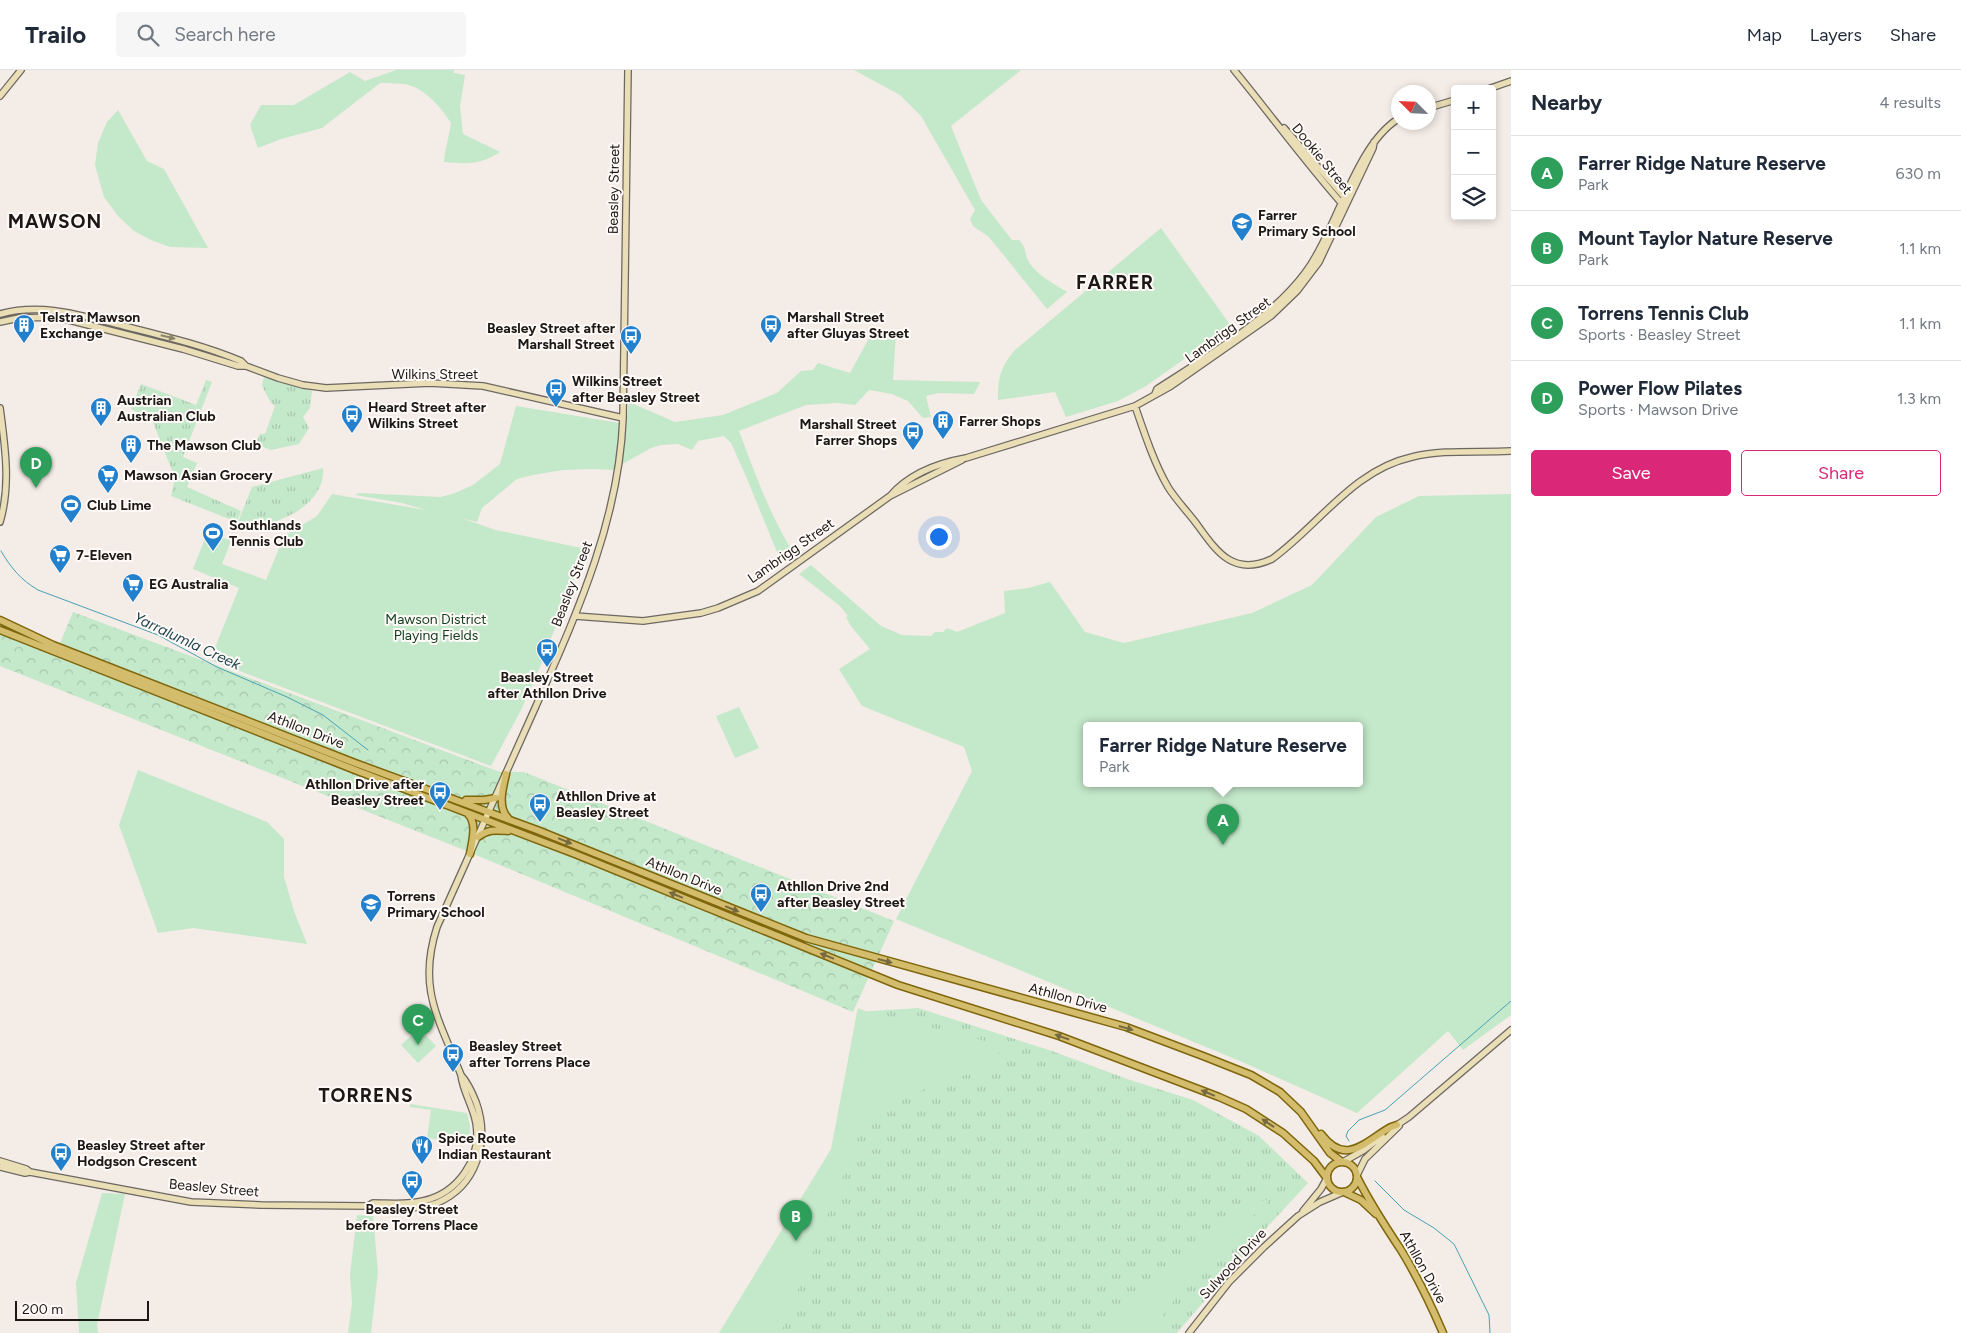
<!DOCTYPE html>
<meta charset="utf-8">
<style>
body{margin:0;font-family:Figtree,sans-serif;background:#f6f6f7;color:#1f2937}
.controls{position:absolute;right:15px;top:15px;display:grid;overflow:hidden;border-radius:5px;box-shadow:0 2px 8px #0003}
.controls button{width:45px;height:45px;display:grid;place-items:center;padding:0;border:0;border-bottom:1px solid #e0e1e3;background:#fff;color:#1f2937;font:25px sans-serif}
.compass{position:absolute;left:1391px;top:15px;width:45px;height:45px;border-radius:50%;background:#fff;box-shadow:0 2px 8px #0003;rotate:294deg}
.scale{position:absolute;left:15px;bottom:12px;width:134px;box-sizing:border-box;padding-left:5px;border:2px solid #1b1816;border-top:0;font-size:14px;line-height:18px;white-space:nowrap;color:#1b1816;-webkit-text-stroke:4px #fffaf7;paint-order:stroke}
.you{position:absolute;left:938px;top:466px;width:18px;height:18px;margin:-12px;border:4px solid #fff;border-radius:50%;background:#1a73e8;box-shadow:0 0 0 8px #1a73e833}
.badge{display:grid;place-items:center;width:32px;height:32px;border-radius:50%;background:#db2777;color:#fff;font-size:16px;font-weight:700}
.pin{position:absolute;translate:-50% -41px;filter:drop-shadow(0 1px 2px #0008)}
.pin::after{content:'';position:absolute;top:26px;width:18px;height:15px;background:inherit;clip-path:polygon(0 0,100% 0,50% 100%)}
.popup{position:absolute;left:1083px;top:652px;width:280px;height:65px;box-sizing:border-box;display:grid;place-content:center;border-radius:5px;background:#fff;filter:drop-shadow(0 1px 4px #0005);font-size:16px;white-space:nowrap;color:#747a83}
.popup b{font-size:19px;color:#1f2937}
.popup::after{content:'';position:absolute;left:50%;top:100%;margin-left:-10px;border:10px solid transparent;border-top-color:#fff}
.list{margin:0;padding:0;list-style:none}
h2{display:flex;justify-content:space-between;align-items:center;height:65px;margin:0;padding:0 20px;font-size:21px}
h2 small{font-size:16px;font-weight:400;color:#747a83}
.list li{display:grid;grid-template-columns:32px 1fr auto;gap:15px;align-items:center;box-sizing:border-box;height:75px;padding:0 20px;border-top:1px solid #e0e1e3}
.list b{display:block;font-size:19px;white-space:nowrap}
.list p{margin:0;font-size:16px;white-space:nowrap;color:#747a83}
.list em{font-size:16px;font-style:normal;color:#747a83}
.actions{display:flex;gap:10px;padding:15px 20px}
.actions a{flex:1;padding:11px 0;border:1px solid #db2777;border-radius:5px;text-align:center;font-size:18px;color:#db2777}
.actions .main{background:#db2777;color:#fff}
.icon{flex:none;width:28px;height:28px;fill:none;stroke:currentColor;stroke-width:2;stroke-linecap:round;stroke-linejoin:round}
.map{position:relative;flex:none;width:1511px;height:1263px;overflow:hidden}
header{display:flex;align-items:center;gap:30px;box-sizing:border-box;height:70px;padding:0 25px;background:#fff;border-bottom:1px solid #e0e1e3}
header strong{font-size:24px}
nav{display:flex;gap:28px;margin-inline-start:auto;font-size:18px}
.search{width:350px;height:45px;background:#f6f6f7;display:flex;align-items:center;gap:12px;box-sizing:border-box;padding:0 18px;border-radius:5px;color:#747a83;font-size:19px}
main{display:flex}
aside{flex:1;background:#fff}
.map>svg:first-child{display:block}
.grass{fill:url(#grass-tufts)}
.forest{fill:url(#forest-crowns)}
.green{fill:#c4e8ca;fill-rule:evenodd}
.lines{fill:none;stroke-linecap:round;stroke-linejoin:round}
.stream{stroke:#49a2b5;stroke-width:1}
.secondary-casing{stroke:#6d6762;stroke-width:8}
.primary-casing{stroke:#7f660d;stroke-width:9}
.secondary{stroke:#e9deb5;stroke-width:5.5}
.primary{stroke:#d3bc6b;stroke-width:6}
.oneway{fill:#8c856d}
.oneway2{fill:#776a40}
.labels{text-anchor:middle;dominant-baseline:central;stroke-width:4;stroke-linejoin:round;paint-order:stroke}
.street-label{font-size:14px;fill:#1b1816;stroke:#fffaf7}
.poi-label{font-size:14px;font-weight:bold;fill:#1b1816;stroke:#fffaf7;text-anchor:start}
.park-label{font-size:14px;fill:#154021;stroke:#fffaf7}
.water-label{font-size:15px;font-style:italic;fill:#1b434c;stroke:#fffaf7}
.district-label{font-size:19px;font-weight:bold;letter-spacing:1px;fill:#1b1816;stroke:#fffaf7}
</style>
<header>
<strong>Trailo</strong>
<div class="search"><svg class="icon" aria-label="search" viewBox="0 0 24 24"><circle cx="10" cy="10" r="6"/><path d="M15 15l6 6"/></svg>Search here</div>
<nav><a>Map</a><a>Layers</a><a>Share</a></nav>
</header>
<main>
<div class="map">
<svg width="1511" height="1263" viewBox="0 0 1511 1263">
<defs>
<pattern id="grass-tufts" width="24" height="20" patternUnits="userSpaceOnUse" patternTransform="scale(1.25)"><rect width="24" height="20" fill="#c4e8ca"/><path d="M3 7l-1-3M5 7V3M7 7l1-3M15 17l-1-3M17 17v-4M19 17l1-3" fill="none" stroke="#a8c6ad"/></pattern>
<pattern id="forest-crowns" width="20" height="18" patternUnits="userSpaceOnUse" patternTransform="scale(1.25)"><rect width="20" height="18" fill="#c4e8ca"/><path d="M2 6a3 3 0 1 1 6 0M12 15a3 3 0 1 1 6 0" fill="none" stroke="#a8c6ad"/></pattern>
</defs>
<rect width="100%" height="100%" fill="#f4ece6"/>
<path class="grass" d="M 264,307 L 312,321 L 310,338 L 303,347 L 309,358 L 299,374 L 271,380 L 255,374 L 260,364 L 265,364 L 275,336 L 271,333 L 262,316 Z
M 206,310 L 212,312 L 183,387 L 197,393 L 187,417 L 241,441 L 237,452 L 171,426 L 175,408 L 152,350 L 131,339 L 141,314 L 196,335 Z
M 323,398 C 326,429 289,451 262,454 C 254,455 246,453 238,452 L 252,417 Z
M 918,938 L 1052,981 L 1130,1010 L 1193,1030 L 1259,1066 L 1308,1113 L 1269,1155 L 1177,1263 L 720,1263 L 832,1079 L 857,942 Z"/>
<path class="forest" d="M 73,542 L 500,702 L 524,702 L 894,851 L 853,942 L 464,780 L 0,596 L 0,564 L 55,585 Z"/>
<path class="green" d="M 396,0 L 454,0 L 454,3 L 465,5 L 460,36 L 463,64 L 500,82 C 480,95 467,94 444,92 C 445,79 449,67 451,53 C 441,37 424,17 404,14 C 396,13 388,13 380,13 L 322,58 L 281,69 L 258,78 L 250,55 L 261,35 L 294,35 L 350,2 L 365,11 Z
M 854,0 L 1021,0 L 951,56 L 981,130 L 1012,170 L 1019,170 C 1026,178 1024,179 1027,188 C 1034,204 1053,213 1067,222 L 1047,239 L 989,167 L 973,156 L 970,149 L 975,140 L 921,46 L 900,25 Z
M 118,40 L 147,91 L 164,99 L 208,178 L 170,177 L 151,170 L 134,161 L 118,146 L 104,127 L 95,95 L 98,73 L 107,52 Z
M 1161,158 L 1231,256 L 1146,316 L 1118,331 L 1066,347 L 1055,322 L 998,330 C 998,307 1000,298 1015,280 Z
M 874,259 L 896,263 L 893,310 L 980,312 L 974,324 L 938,323 L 926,326 L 931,347 L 923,348 L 908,331 L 892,324 L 869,320 L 855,335 L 838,333 L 806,335 L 739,361 C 755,403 770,447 795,485 L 785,491 L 777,482 L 745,404 L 731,373 L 724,366 L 698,371 L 692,380 L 678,374 L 661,375 L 651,378 L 612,400 L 592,399 L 563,400 L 533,405 L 517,409 L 482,438 L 477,452 L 461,448 L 496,460 L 586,479 L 536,607 L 521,640 L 491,696 L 210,590 L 239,518 L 193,499 L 208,461 L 231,471 L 222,494 L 266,510 L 284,466 L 317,446 L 332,424 L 426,440 L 402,433 L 355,425 L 359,423 L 441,427 L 455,423 L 473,415 L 500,394 L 516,336 L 626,354 L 629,332 L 675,352 L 723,345 L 777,323 L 801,301 L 813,300 L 818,293 L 850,303 Z
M 1511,424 L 1511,945 L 1463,980 L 1448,961 L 1357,1043 L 1240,991 L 896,849 L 972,701 L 964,677 L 862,636 L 839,599 L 870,579 L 850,555 L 846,547 L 848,546 L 840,536 L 799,504 L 811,495 L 881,556 L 902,565 L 931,566 L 935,562 L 943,562 L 947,558 L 957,562 L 1005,543 L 1004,521 L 1028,518 L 1050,512 L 1085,562 L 1124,573 L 1252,543 L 1312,515 L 1376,447 L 1419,426 ZM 1087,656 L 1359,656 L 1359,714 L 1087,714 Z
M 739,637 L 759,678 L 735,688 L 716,646 Z
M 138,700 L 267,752 L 284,769 L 284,807 L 294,841 L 307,874 L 193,858 L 158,863 L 119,755 Z
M 858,938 L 879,947 L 913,953 L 1005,976 L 988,997 L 894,1030 L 879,1043 L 869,1039 L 781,1263 L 719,1263 L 831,1079 Z
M 419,958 L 436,976 L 418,993 L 401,975 Z
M 410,1034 L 467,1043 L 470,1056 L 469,1074 L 427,1068 L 431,1040 L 410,1037 Z
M 102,1123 L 125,1124 L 97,1255 L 98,1263 L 79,1263 L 76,1213 Z
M 1265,1129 L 1268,1132 C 1225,1172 1182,1212 1152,1263 L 1091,1263 Z
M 357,1145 L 373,1146 L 378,1202 L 371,1263 L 348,1263 L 352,1233 L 350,1205 Z"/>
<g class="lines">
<path class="stream" d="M 1,481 C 11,498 21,510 38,520 L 158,565 L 217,597 L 287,627 L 323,645 L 368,680
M 1349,1071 L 1346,1066 L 1348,1061 L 1359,1050 L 1385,1040 L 1511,931
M 1375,1111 L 1404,1140 L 1434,1158 L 1454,1174 L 1489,1245 L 1490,1263"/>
<g class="secondary-casing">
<path id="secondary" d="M 1234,0 C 1271,45 1305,92 1344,136
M 1488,19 L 1511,11
M 0,26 L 21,0
M 1428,38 L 1455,30
M 1284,58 L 1347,130
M 0,244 C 42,232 83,246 124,256 C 164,266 203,275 241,291 L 246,296
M 0,252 L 19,248 L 57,247 L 183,279 L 238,296 L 246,296 L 278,308 L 303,315 L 326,318 L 430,313 L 483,316 L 623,348
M 1155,324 L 1157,319 C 1205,288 1271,249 1305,203 C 1337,160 1355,76 1398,49
M 1135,336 C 1144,362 1154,393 1168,417 C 1176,430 1187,441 1196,453 C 1217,482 1233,507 1272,489 C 1319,455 1353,400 1412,387 C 1444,379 1479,383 1511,381
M 0,338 C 5,376 11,415 0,452
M 890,426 C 909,404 938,393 966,388 L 1135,336 L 1171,316 L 1271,246 L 1297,221 L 1319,192 L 1373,78 L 1374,72
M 575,546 L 643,551 L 701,543 L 718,538 L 758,521 L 890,426 L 962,390
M 1394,1057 L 1409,1047 L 1511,960
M 0,1091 L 26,1099 L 30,1102
M 1343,1092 L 1364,1080 L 1382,1066
M 0,1097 L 25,1103 L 30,1102 L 191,1132 L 261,1135 L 368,1136 C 377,1140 389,1138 399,1138 C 412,1138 425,1138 437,1133 C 477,1116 490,1071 476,1032 C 472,1022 468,1013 461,1005
M 1357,1105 L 1365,1089 L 1399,1056
M 368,1136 L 373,1133 C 389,1133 407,1135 423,1131 C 458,1123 482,1089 476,1053 C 473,1036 463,1022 461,1005 C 439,949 417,919 437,857 C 470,784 503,710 536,636 C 577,543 619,451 623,348 L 628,0
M 1303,1141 L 1321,1119 L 1327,1108
M 1189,1263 L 1229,1212 L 1264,1177 L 1298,1146 L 1320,1132 L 1343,1122"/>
</g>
<g class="primary-casing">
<path id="primary" d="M 0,550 L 53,575 L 355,693 L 537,760 L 806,868 L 1126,957 L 1203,986 L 1251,1005 L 1280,1022 L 1301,1042 L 1330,1083 L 1342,1092
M 0,560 L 355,700 L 575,784 L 898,915 L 1059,966 L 1219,1027 L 1246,1039 L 1283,1063 L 1314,1091 L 1326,1107
M 506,704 C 503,717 497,737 508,748
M 466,730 L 484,730 L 496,728
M 467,743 C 478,753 472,771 470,784
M 478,767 C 488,759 495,760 508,761
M 1321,1064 C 1346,1097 1364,1072 1391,1057 L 1397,1055
M1327 1107a15 15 0 1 1 30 0a15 15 0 1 1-30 0Z
M 1357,1107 C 1370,1133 1385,1156 1401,1180 C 1417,1206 1431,1235 1443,1263
M 1344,1122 L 1361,1130 L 1376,1144"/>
</g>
<use href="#secondary" class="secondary"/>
<use href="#primary" class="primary"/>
</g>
<defs><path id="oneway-solid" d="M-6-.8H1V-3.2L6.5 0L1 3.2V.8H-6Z" transform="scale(1.25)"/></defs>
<use class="oneway" href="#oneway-solid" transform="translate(168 267) rotate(14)"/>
<g class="oneway2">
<use href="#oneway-solid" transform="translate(565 771) rotate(22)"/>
<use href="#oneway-solid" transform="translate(676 825) rotate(-158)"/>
<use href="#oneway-solid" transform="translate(732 839) rotate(22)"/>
<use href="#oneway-solid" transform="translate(827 886) rotate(-158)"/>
<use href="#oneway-solid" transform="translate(885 891) rotate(15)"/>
<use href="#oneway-solid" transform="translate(1126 958) rotate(16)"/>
<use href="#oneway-solid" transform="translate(1062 967) rotate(-161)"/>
<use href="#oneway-solid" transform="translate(1208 1023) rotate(-158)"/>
<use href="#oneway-solid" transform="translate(1268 1053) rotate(-146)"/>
</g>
<defs>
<g id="school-pin" transform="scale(1.125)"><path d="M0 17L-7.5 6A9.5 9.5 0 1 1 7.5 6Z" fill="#2380cd" stroke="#fffaf7"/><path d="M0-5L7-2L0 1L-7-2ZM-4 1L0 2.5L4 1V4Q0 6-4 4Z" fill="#fff"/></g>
<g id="building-pin" transform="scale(1.125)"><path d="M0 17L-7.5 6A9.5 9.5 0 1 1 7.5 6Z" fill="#2380cd" stroke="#fffaf7"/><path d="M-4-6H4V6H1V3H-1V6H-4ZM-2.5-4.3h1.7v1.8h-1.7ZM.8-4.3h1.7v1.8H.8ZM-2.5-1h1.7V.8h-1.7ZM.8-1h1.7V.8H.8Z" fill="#fff"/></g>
<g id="bus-pin" transform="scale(1.125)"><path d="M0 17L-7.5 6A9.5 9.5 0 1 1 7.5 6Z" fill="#2380cd" stroke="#fffaf7"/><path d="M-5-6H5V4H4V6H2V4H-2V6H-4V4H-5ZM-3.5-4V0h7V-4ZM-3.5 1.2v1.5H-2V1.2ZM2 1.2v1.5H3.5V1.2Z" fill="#fff"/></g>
<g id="supermarket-pin" transform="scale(1.125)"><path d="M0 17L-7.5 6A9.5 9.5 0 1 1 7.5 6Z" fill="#2380cd" stroke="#fffaf7"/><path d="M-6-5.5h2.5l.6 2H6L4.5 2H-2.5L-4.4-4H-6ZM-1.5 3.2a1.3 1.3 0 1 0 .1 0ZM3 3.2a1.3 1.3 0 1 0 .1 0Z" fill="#fff"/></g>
<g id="stadium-pin" transform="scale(1.125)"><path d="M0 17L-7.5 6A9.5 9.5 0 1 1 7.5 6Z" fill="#2380cd" stroke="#fffaf7"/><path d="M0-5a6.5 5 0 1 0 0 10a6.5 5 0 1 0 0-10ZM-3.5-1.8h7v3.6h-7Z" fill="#fff"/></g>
<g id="restaurant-pin" transform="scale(1.125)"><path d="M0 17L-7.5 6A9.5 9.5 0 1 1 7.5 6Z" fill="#2380cd" stroke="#fffaf7"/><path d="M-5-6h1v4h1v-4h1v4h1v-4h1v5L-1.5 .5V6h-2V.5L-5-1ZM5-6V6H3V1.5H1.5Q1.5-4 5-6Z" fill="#fff"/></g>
</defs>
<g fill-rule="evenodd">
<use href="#school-pin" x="1242" y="153"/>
<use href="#building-pin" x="24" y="255"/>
<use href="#bus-pin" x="771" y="255"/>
<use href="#bus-pin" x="631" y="266"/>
<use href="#bus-pin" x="556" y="319"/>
<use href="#building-pin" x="101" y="338"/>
<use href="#bus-pin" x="352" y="345"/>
<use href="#building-pin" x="943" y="351"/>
<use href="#bus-pin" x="913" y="362"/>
<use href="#building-pin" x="131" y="375"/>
<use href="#supermarket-pin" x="108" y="405"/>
<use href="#stadium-pin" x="71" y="435"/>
<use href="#stadium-pin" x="213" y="463"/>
<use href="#supermarket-pin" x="60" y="485"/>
<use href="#supermarket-pin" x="133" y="514"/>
<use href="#bus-pin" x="547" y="579"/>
<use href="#bus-pin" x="440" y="722"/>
<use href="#bus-pin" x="540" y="734"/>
<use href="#bus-pin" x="761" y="824"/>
<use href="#school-pin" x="371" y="834"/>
<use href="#bus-pin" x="453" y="984"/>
<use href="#restaurant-pin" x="422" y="1076"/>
<use href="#bus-pin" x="61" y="1083"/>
<use href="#bus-pin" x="412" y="1111"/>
</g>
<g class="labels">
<g class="street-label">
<text transform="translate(1322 89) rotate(51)">Dookie Street</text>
<text transform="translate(614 119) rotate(-89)">Beasley Street</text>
<text transform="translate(1228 260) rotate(-36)">Lambrigg Street</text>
<text x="435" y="304">Wilkins Street</text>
<text transform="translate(791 481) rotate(-35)">Lambrigg Street</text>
<text transform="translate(572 514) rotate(-69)">Beasley Street</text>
<text transform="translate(306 660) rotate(21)">Athllon Drive</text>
<text transform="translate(684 806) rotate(22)">Athllon Drive</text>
<text transform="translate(1068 928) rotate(15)">Athllon Drive</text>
<text transform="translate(214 1118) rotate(5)">Beasley Street</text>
<text transform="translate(1233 1194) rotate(-47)">Sulwood Drive</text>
<text transform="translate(1423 1197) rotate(61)">Athllon Drive</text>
</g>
<g class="poi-label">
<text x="1258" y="145">Farrer<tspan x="1258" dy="16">Primary School</tspan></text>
<text x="40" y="247">Telstra Mawson<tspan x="40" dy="16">Exchange</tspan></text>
<text x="787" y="247">Marshall Street<tspan x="787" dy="16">after Gluyas Street</tspan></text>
<text x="615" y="258" text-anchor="end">Beasley Street after<tspan x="615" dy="16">Marshall Street</tspan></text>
<text x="572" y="311">Wilkins Street<tspan x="572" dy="16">after Beasley Street</tspan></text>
<text x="117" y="330">Austrian<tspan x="117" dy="16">Australian Club</tspan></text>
<text x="368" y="337">Heard Street after<tspan x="368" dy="16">Wilkins Street</tspan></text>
<text x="959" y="351">Farrer Shops</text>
<text x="897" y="354" text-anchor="end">Marshall Street<tspan x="897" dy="16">Farrer Shops</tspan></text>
<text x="147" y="375">The Mawson Club</text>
<text x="124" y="405">Mawson Asian Grocery</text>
<text x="87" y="435">Club Lime</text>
<text x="229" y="455">Southlands<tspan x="229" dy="16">Tennis Club</tspan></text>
<text x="76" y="485">7-Eleven</text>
<text x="149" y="514">EG Australia</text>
<text x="547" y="607" text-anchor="middle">Beasley Street<tspan x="547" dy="16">after Athllon Drive</tspan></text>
<text x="424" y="714" text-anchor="end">Athllon Drive after<tspan x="424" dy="16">Beasley Street</tspan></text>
<text x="556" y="726">Athllon Drive at<tspan x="556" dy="16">Beasley Street</tspan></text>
<text x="777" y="816">Athllon Drive 2nd<tspan x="777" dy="16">after Beasley Street</tspan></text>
<text x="387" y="826">Torrens<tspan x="387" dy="16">Primary School</tspan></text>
<text x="469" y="976">Beasley Street<tspan x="469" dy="16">after Torrens Place</tspan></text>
<text x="438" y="1068">Spice Route<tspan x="438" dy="16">Indian Restaurant</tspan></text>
<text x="77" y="1075">Beasley Street after<tspan x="77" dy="16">Hodgson Crescent</tspan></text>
<text x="412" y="1139" text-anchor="middle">Beasley Street<tspan x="412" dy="16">before Torrens Place</tspan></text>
</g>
<g class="park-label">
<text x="436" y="549">Mawson District<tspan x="436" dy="16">Playing Fields</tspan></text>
</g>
<g class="water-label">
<text transform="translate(187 571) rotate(25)">Yarralumla Creek</text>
</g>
<g class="district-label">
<text x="55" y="151">MAWSON</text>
<text x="1115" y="212">FARRER</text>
<text x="366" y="1025">TORRENS</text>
</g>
</g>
</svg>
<div class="controls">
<button>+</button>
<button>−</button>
<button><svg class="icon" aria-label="layers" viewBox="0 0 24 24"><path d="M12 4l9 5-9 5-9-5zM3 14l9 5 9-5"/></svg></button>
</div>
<svg class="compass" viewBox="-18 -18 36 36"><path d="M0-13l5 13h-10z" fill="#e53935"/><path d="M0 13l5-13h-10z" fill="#747a83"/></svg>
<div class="scale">200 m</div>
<div class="you"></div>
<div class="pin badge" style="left:1223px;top:775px;background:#2e9e5b">A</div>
<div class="popup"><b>Farrer Ridge Nature Reserve</b>Park</div>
<div class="pin badge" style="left:796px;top:1171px;background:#2e9e5b">B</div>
<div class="pin badge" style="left:418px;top:975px;background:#2e9e5b">C</div>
<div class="pin badge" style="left:36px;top:418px;background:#2e9e5b">D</div>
</div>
<aside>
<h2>Nearby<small>4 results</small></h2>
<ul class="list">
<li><span class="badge" style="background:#2e9e5b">A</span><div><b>Farrer Ridge Nature Reserve</b><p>Park</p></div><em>630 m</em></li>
<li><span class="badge" style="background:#2e9e5b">B</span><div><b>Mount Taylor Nature Reserve</b><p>Park</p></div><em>1.1 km</em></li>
<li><span class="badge" style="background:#2e9e5b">C</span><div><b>Torrens Tennis Club</b><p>Sports · Beasley Street</p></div><em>1.1 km</em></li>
<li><span class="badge" style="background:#2e9e5b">D</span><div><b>Power Flow Pilates</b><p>Sports · Mawson Drive</p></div><em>1.3 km</em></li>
</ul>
<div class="actions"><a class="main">Save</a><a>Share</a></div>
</aside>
</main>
